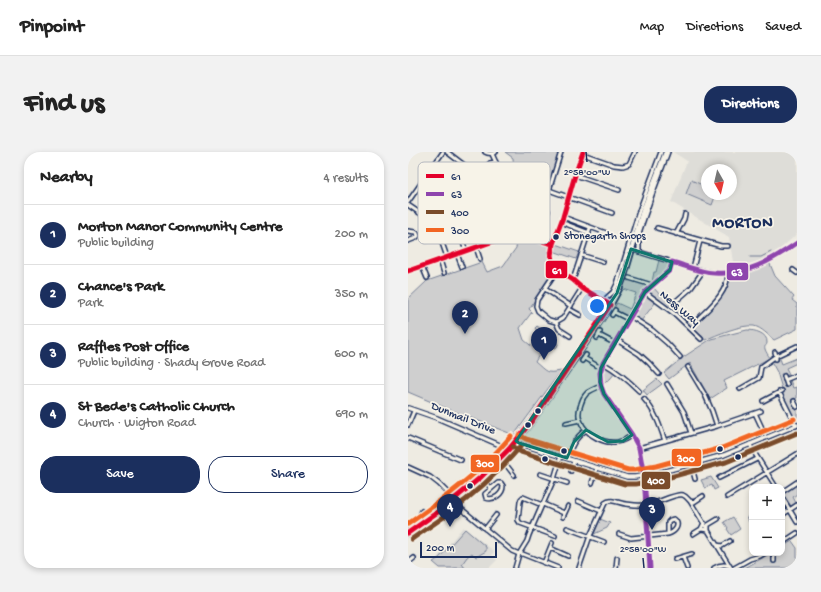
<!DOCTYPE html>
<meta charset="utf-8">
<style>
body{margin:0;font-family:"Gochi Hand",sans-serif;background:#f2f2f2;color:#222}
.controls{position:absolute;right:12px;bottom:12px;display:grid;overflow:hidden;border-radius:8px;box-shadow:0 2px 6px #0003}
.controls button{width:36px;height:36px;display:grid;place-items:center;padding:0;border:0;border-bottom:1px solid #e0e0e0;background:#fff;color:#222;font:20px sans-serif}
.compass{position:absolute;left:293px;top:12px;width:36px;height:36px;border-radius:50%;background:#fff;box-shadow:0 2px 6px #0003;rotate:172deg}
.scale{position:absolute;left:12px;bottom:10px;width:77px;box-sizing:border-box;padding-left:4px;border:2px solid #1b2f5e;border-top:0;font-size:11px;line-height:14px;white-space:nowrap;color:#1b2f5e;-webkit-text-stroke:3px #f7f3e8;paint-order:stroke}
.you{position:absolute;left:189px;top:154px;width:14px;height:14px;margin:-10px;border:3px solid #fff;border-radius:50%;background:#1a73e8;box-shadow:0 0 0 6px #1a73e833}
.badge{display:grid;place-items:center;width:26px;height:26px;border-radius:50%;background:#1b2f5e;color:#fff;font-size:13px;font-weight:700}
.pin{position:absolute;translate:-50% -33px;filter:drop-shadow(0 1px 2px #0008)}
.pin::after{content:'';position:absolute;top:21px;width:14px;height:12px;background:inherit;clip-path:polygon(0 0,100% 0,50% 100%)}
.list{margin:0;padding:0;list-style:none}
h2{display:flex;justify-content:space-between;align-items:center;height:52px;margin:0;padding:0 16px;font-size:17px}
h2 small{font-size:13px;font-weight:400;color:#767676}
.list li{display:grid;grid-template-columns:26px 1fr auto;gap:12px;align-items:center;box-sizing:border-box;height:60px;padding:0 16px;border-top:1px solid #e0e0e0}
.list b{display:block;font-size:15px;white-space:nowrap}
.list p{margin:0;font-size:13px;white-space:nowrap;color:#767676}
.list em{font-size:13px;font-style:normal;color:#767676}
.actions{display:flex;gap:8px;padding:12px 16px}
.actions a{flex:1;padding:9px 0;border:1px solid #1b2f5e;border-radius:16px;text-align:center;font-size:14px;color:#1b2f5e}
.actions .main{background:#1b2f5e;color:#fff}
.map{position:relative;flex:none;width:389px;height:416px;overflow:hidden;border-radius:16px}
header{display:flex;align-items:center;gap:24px;box-sizing:border-box;height:56px;padding:0 20px;background:#fff;border-bottom:1px solid #e0e0e0}
header strong{font-size:19px}
nav{display:flex;gap:22px;margin-inline-start:auto;font-size:14px}
.intro{display:flex;align-items:center;justify-content:space-between;box-sizing:border-box;height:96px;padding:0 24px}
h1{margin:0;font-size:28px}
.button{padding:10px 18px;border-radius:16px;background:#1b2f5e;color:#fff;font-size:14px;font-weight:700}
main{display:flex;gap:24px;padding:0 24px}
aside{flex:1;background:#fff;border-radius:16px;box-shadow:0 2px 6px #0003}
.map>svg:first-child{display:block}
.built{fill:#deddd8;fill-rule:evenodd}
.green{fill:#cfcfcf;stroke:#757f96}
.lines{fill:none;stroke-linecap:round;stroke-linejoin:round}
.stream{stroke:#6e7992;stroke-width:1}
.minor-casing{stroke:#1b2f5e;stroke-width:6}
.tertiary-casing{stroke:#1b2f5e;stroke-width:6}
.primary-casing{stroke:#1b2f5e;stroke-width:8}
.minor{stroke:#f7f3e8;stroke-width:3}
.tertiary{stroke:#f7f3e8;stroke-width:3.5}
.primary{stroke:#f7f3e8;stroke-width:4.5}
.bus-1-casing{stroke:#f7f3e8;stroke-width:8}
.bus-2-casing{stroke:#f7f3e8;stroke-width:8}
.bus-3-casing{stroke:#f7f3e8;stroke-width:8}
.bus-4-casing{stroke:#f7f3e8;stroke-width:8}
.bus-1{stroke:#e4002b;stroke-width:5}
.bus-2{stroke:#8e44ad;stroke-width:5}
.bus-3{stroke:#7a4b2a;stroke-width:5}
.bus-4{stroke:#f26522;stroke-width:5}
.marked{fill:#0f766e;fill-opacity:0.2;stroke:#0f766e;stroke-width:3;stroke-linejoin:round}
.ticks{fill:none;stroke:#1b2f5e;stroke-width:1.5}
.bus-dot{fill:#1b2f5e;stroke:#f7f3e8;stroke-width:1.5}
.labels{text-anchor:middle;dominant-baseline:central;stroke-width:3.5;stroke-linejoin:round;paint-order:stroke}
.bus-label{font-size:11px;fill:#1b2f5e;stroke:#f7f3e8;text-anchor:start}
.street-label{font-size:12px;fill:#1b2f5e;stroke:#f7f3e8}
.district-label{font-size:16px;font-weight:bold;letter-spacing:1px;fill:#1b2f5e;stroke:#f7f3e8}
.key{fill:#f7f3e8;stroke:#b5b8bf;stroke-width:1}
.key-label{font-size:11px;fill:#1b2f5e}
.ticks-label{font-size:10px;text-anchor:middle;fill:#1b2f5e;stroke:#f7f3e8;stroke-width:3.5;stroke-linejoin:round;paint-order:stroke}
.line-badge{stroke:#f7f3e8;stroke-width:1.5}
.badge-label{font-size:11px;text-anchor:middle;font-weight:bold;fill:#fff}
</style>
<header>
<strong>Pinpoint</strong>
<nav><a>Map</a><a>Directions</a><a>Saved</a></nav>
</header>
<div class="intro"><h1>Find us</h1><a class="button">Directions</a></div>
<main>
<aside>
<h2>Nearby<small>4 results</small></h2>
<ul class="list">
<li><span class="badge">1</span><div><b>Morton Manor Community Centre</b><p>Public building</p></div><em>200 m</em></li>
<li><span class="badge">2</span><div><b>Chance's Park</b><p>Park</p></div><em>350 m</em></li>
<li><span class="badge">3</span><div><b>Raffles Post Office</b><p>Public building · Shady Grove Road</p></div><em>600 m</em></li>
<li><span class="badge">4</span><div><b>St Bede's Catholic Church</b><p>Church · Wigton Road</p></div><em>690 m</em></li>
</ul>
<div class="actions"><a class="main">Save</a><a>Share</a></div>
</aside>
<div class="map">
<svg width="389" height="416" viewBox="0 0 389 416">
<rect width="100%" height="100%" fill="#eeebe2"/>
<filter id="ink" filterUnits="userSpaceOnUse"><feTurbulence type="fractalNoise" baseFrequency=".025" numOctaves="2"/><feDisplacementMap in="SourceGraphic" scale="8" xChannelSelector="R" yChannelSelector="G"/><feConvolveMatrix kernelMatrix="1 2 1 2 8 2 1 2 1" color-interpolation-filters="sRGB"/></filter>
<g filter="url(#ink)">
<path class="built" d="M 265,0 L 389,0 L 389,82 L 373,96 L 353,108 L 326,116 L 321,85 L 263,50 L 279,9 ZM 299,18 L 323,18 L 323,42 L 299,42 Z
M 64,17 L 79,29 L 94,43 L 119,52 L 110,78 L 101,79 L 78,87 L 77,87 L 75,82 L 75,77 L 72,75 L 20,92 L 17,93 L 13,78 L 58,21 L 60,22 Z
M 55,375 L 86,399 L 84,403 L 89,408 L 81,416 L 43,416 L 30,405 Z"/>
<path class="green" d="M 97,0 L 152,0 L 145,18 L 145,20 C 141,36 143,37 125,32 L 122,36 L 107,31 L 105,6 Z
M 283,28 L 299,35 L 299,42 L 308,42 L 304,53 L 278,42 Z
M 110,84 L 140,93 L 140,105 L 147,118 L 121,157 L 124,160 L 112,176 L 116,188 L 132,201 L 127,210 C 139,220 137,222 153,219 L 106,283 L 40,257 L 0,240 L 0,147 L 19,129 L 74,110 L 79,120 L 95,114 L 108,96 Z
M 148,92 L 171,100 L 168,107 L 145,99 Z
M 251,108 C 256,110 262,110 260,117 L 247,128 L 244,130 L 246,120 L 248,120 Z
M 362,112 L 367,124 L 386,145 L 384,148 L 389,152 L 389,177 L 366,188 C 360,183 354,176 346,174 C 334,172 308,183 297,188 L 291,180 L 289,180 L 270,162 L 240,140 L 245,135 L 253,144 L 257,141 L 274,161 L 279,159 L 289,170 L 297,164 L 297,161 L 310,148 L 312,147 C 315,143 317,139 319,135 C 321,131 321,127 323,124 L 337,121 Z
M 217,128 L 220,129 L 222,128 L 239,133 L 240,134 L 232,142 L 219,165 L 209,160 L 208,158 L 206,156 L 209,151 L 222,157 L 228,141 L 215,137 L 215,135 Z
M 237,144 L 238,144 L 247,151 L 233,169 L 226,165 L 226,162 Z
M 129,174 L 140,182 L 150,192 L 149,195 L 146,196 C 144,194 143,192 142,191 C 139,186 133,181 129,179 L 127,176 Z
M 339,178 C 346,178 360,181 359,191 C 358,196 356,192 357,197 C 358,200 360,203 362,206 L 316,229 L 319,236 L 302,247 L 282,211 L 261,227 L 256,221 L 274,206 L 303,187 Z
M 371,204 L 374,212 L 389,206 L 389,211 L 378,216 L 381,222 L 378,224 L 377,221 L 373,222 L 378,235 L 382,233 L 381,229 L 382,228 L 385,236 L 389,235 L 389,246 L 383,248 L 389,259 L 389,270 L 388,271 L 374,241 L 375,240 L 369,220 L 363,209 L 365,207 L 368,210 L 371,208 L 370,205 Z
M 196,214 C 199,214 206,218 207,221 L 202,227 L 195,232 L 194,225 Z
M 249,227 L 254,232 L 239,243 L 235,238 Z
M 303,325 L 310,336 L 306,338 L 304,333 L 297,336 L 293,328 Z
M 389,332 L 389,342 L 385,345 L 388,351 L 383,354 L 376,344 L 376,341 Z
M 325,365 L 332,377 L 323,383 L 319,377 L 320,376 L 316,370 Z
M 192,367 L 202,371 L 199,376 L 186,382 Z
M 57,377 L 78,395 L 78,399 L 68,405 L 64,401 L 59,405 L 54,412 L 57,416 L 32,416 L 25,410 L 31,406 Z
M 384,389 L 389,396 L 389,416 L 337,416 L 363,401 L 374,401 L 374,395 Z"/>
<g class="lines">
<path class="stream" d="M 342,105 L 353,105 L 363,100
M 387,416 L 389,415"/>
<g class="minor-casing">
<path id="minor" d="M 39,0 L 60,16
M 77,0 C 80,2 85,2 88,0
M 175,0 L 167,23 L 155,65 L 145,92 L 143,103 L 144,108 L 149,118 L 165,128 L 174,136 L 202,153
M 84,2 L 90,15 L 95,30 L 101,38 L 99,41
M 175,2 L 206,13 L 215,14 L 221,12 L 227,0
M 78,15 L 82,11 L 88,10
M 24,16 L 44,32
M 167,23 L 211,38
M 93,24 L 97,23 L 100,20
M 11,35 L 31,48
M 126,38 L 128,35 L 141,38 L 204,61
M 141,38 L 153,0
M 0,50 L 35,0
M 0,53 L 19,66
M 155,65 L 198,81
M 153,70 L 181,81
M 71,76 L 76,92
M 249,76 L 313,94 L 320,94
M 0,79 L 7,80 L 9,81 L 10,84 L 8,86 L 0,89
M 52,82 L 58,99
M 268,82 L 276,67 L 277,62
M 33,88 L 39,105
M 129,88 L 140,59
M 68,95 L 72,107
M 223,97 C 239,103 255,107 271,112 C 283,115 295,119 307,121 C 338,125 365,108 389,91
M 231,100 L 231,84 L 232,78 L 244,43 L 260,0
M 49,102 L 54,115
M 173,103 L 195,110
M 32,108 L 36,121
M 14,114 L 19,126
M 285,116 L 292,89
M 149,118 L 129,148 L 128,154 L 130,159 L 141,168 L 148,170 L 155,166 L 174,136
M 385,118 L 389,121
M 0,119 L 106,82 L 113,83 L 145,92
M 221,126 L 244,133
M 165,128 L 182,76
M 137,137 L 163,154
M 237,140 L 268,163 L 293,187
M 195,149 L 205,140 L 209,132 L 231,59 L 253,0
M 267,150 L 283,136 L 295,119
M 161,157 L 172,163
M 206,160 L 220,167
M 204,163 L 207,158
M 222,164 L 244,178 L 259,191 L 272,205
M 290,167 C 303,154 319,141 320,122
M 148,170 L 151,177 L 162,184
M 191,183 L 206,191
M 189,186 L 192,180
M 209,188 L 231,202 L 241,211 L 251,222
M 367,200 L 368,204 L 368,207
M 176,206 L 193,216
M 174,209 L 178,203
M 195,211 C 209,219 220,228 231,239
M 280,215 L 297,243 L 304,259 L 309,274
M 376,224 L 379,233
M 377,228 L 389,223
M 259,232 L 276,260 L 283,281
M 193,234 C 188,236 183,238 179,241 C 176,244 174,248 173,252 C 171,257 170,263 172,268 C 177,283 198,294 213,289 C 217,288 221,285 224,283
M 332,237 L 351,226 L 353,215 L 368,204 L 389,194
M 371,240 L 388,274
M 236,247 C 247,259 252,274 257,289
M 355,249 L 374,239
M 386,249 L 389,255
M 347,261 L 354,276
M 158,271 L 172,268
M 0,273 L 6,259
M 0,286 L 53,308
M 342,292 L 344,297 L 368,335
M 231,296 L 309,274 L 353,259
M 93,306 L 106,323
M 159,306 C 164,293 167,286 178,278
M 283,311 L 287,327
M 0,315 L 22,325 L 31,332 L 46,347
M 163,319 L 166,309
M 132,322 L 159,331
M 73,325 L 83,336
M 311,326 L 349,307
M 90,331 L 93,331 L 95,334 C 95,342 86,349 78,346 L 77,342 Z
M 184,331 L 189,316
M 374,340 L 389,330
M 319,345 L 389,302
M 374,345 L 389,370
M 44,349 L 104,399 L 111,402
M 170,349 L 193,359
M 282,349 L 286,350 L 295,344
M 135,352 L 146,327 L 153,304
M 344,360 C 342,364 342,366 344,370
M 374,363 L 389,353
M 155,365 L 160,354
M 0,372 L 11,364 L 14,359
M 159,376 L 196,390
M 77,377 L 88,363
M 293,377 L 300,378 L 300,373 L 310,367
M 211,382 L 223,386 L 260,382 C 267,380 273,373 266,367 L 262,368 L 260,370 L 260,382
M 285,382 L 293,377 L 296,371
M 147,384 L 112,371 L 110,368 L 112,350 L 113,347 L 115,345 L 134,353 L 135,352 L 156,361
M 374,391 L 389,381
M 309,393 L 314,394 L 322,389
M 142,396 L 160,404
M 112,401 L 150,416
M 364,401 L 366,404 L 366,409
M 275,405 L 279,416
M 267,407 L 284,402
M 0,411 L 6,406
M 136,411 L 144,391
M 107,416 L 111,402 L 119,389 L 121,383 L 134,353
M 171,416 L 182,384 L 197,351 C 203,346 210,351 218,352 C 225,353 232,354 239,353 C 248,352 268,341 275,343 C 278,344 280,347 282,349 L 323,416
M 208,416 L 209,406
M 242,416 L 236,324 L 231,296 L 224,283 L 196,242 L 193,234 L 192,221 L 195,211 L 222,164 L 237,140 L 262,118 L 264,110
M 306,416 C 311,413 315,412 321,414
M 326,416 L 342,407 L 352,404 L 357,401"/>
</g>
<g class="tertiary-casing">
<path id="tertiary" d="M 0,256 L 29,266 L 101,297
M 108,289 L 115,293 L 219,325 L 227,325 L 250,321 L 316,303 L 389,273"/>
</g>
<g class="primary-casing">
<path id="primary" d="M 0,381 L 44,349 L 73,325 L 98,301 L 123,270 L 170,202 L 200,157 L 211,137 L 217,121 L 235,59 L 258,0"/>
</g>
<use href="#minor" class="minor"/>
<use href="#tertiary" class="tertiary"/>
<use href="#primary" class="primary"/>
<g class="bus-1-casing">
<path id="bus-1" d="M 175,0 L 167,23 L 155,65 L 145,92 L 143,103 L 144,108 L 149,118 L 165,128 L 174,136 L 202,153
M 0,119 L 106,82 L 113,83 L 145,92
M 0,381 L 34,357 L 73,325 L 101,297 L 123,270 L 202,153"/>
</g>
<g class="bus-2-casing">
<path id="bus-2" d="M 264,110 C 278,114 292,120 306,121 C 338,124 364,108 389,91
M 242,416 L 236,324 L 231,296 L 224,283 L 196,242 L 193,234 L 192,221 L 195,211 L 237,140 L 262,118 L 264,110"/>
</g>
<g class="bus-3-casing">
<path id="bus-3" d="M 105,295 L 113,300 L 217,332 L 228,332 L 251,328 L 318,310 L 389,281
M 4,387 C 15,379 26,372 37,364 C 65,343 91,320 113,294"/>
</g>
<g class="bus-4-casing">
<path id="bus-4" d="M 111,283 L 118,287 L 220,318 L 226,318 L 248,314 L 314,296 L 386,267
M 0,372 C 37,346 73,320 103,284"/>
</g>
<use href="#bus-1" class="bus-1"/>
<use href="#bus-2" class="bus-2"/>
<use href="#bus-3" class="bus-3"/>
<use href="#bus-4" class="bus-4"/>
</g>
</g>
<path class="marked" d="M 223,97 L 264,110 L 262,118 L 237,140 L 193,216 L 192,230 L 196,242 L 224,283 L 215,289 L 200,290 L 178,278 L 166,290 L 159,306 L 111,291 L 108,289 L 209,141 Z"/>
<path class="ticks" d="M 178,0 L 179,10M 235,406 L 236,416"/>
<g class="bus-dot">
<circle cx="148" cy="85" r="3.5"/>
<circle cx="130" cy="259" r="3.5"/>
<circle cx="120" cy="273" r="3.5"/>
<circle cx="312" cy="297" r="3.5"/>
<circle cx="156" cy="299" r="3.5"/>
<circle cx="330" cy="305" r="3.5"/>
<circle cx="137" cy="307" r="3.5"/>
<circle cx="62" cy="334" r="3.5"/>
</g>
<g class="labels">
<g class="bus-label">
<text x="156" y="85">Stonegarth Shops</text>
</g>
<g class="street-label">
<text transform="translate(271 157) rotate(40)">Ness Way</text>
<text transform="translate(55 267) rotate(22)">Dunmail Drive</text>
</g>
<g class="district-label">
<text x="335" y="72">MORTON</text>
</g>
</g>
<rect x="10" y="10" width="132" height="82" rx="6" class="key"/>
<rect x="18" y="22" width="18" height="4" fill="#e4002b"/>
<rect x="18" y="40" width="18" height="4" fill="#8e44ad"/>
<rect x="18" y="58" width="18" height="4" fill="#7a4b2a"/>
<rect x="18" y="76" width="18" height="4" fill="#f26522"/>
<g class="key-label">
<text x="43" y="28">61</text>
<text x="43" y="46">63</text>
<text x="43" y="64">400</text>
<text x="43" y="82">300</text>
</g>
<g class="ticks-label">
<text x="179" y="23">2°58'00"W</text>
<text x="235" y="400">2°58'00"W</text>
</g>
<g class="line-badge">
<rect x="137" y="108" width="23" height="19" rx="4" fill="#e4002b"/>
<rect x="318" y="110" width="23" height="19" rx="4" fill="#8e44ad"/>
<rect x="263" y="296" width="31" height="19" rx="4" fill="#f26522"/>
<rect x="62" y="302" width="30" height="19" rx="4" fill="#f26522"/>
<rect x="233" y="319" width="30" height="19" rx="4" fill="#7a4b2a"/>
</g>
<g class="badge-label">
<text x="149" y="122">61</text>
<text x="329" y="124">63</text>
<text x="278" y="310">300</text>
<text x="77" y="315">300</text>
<text x="248" y="332">400</text>
</g>
</svg>
<div class="controls">
<button>+</button>
<button>−</button>
</div>
<svg class="compass" viewBox="-18 -18 36 36"><path d="M0-13l5 13h-10z" fill="#e53935"/><path d="M0 13l5-13h-10z" fill="#767676"/></svg>
<div class="scale">200 m</div>
<div class="you"></div>
<div class="pin badge" style="left:136px;top:208px">1</div>
<div class="pin badge" style="left:57px;top:182px">2</div>
<div class="pin badge" style="left:244px;top:378px">3</div>
<div class="pin badge" style="left:42px;top:375px">4</div>
</div>
</main>
